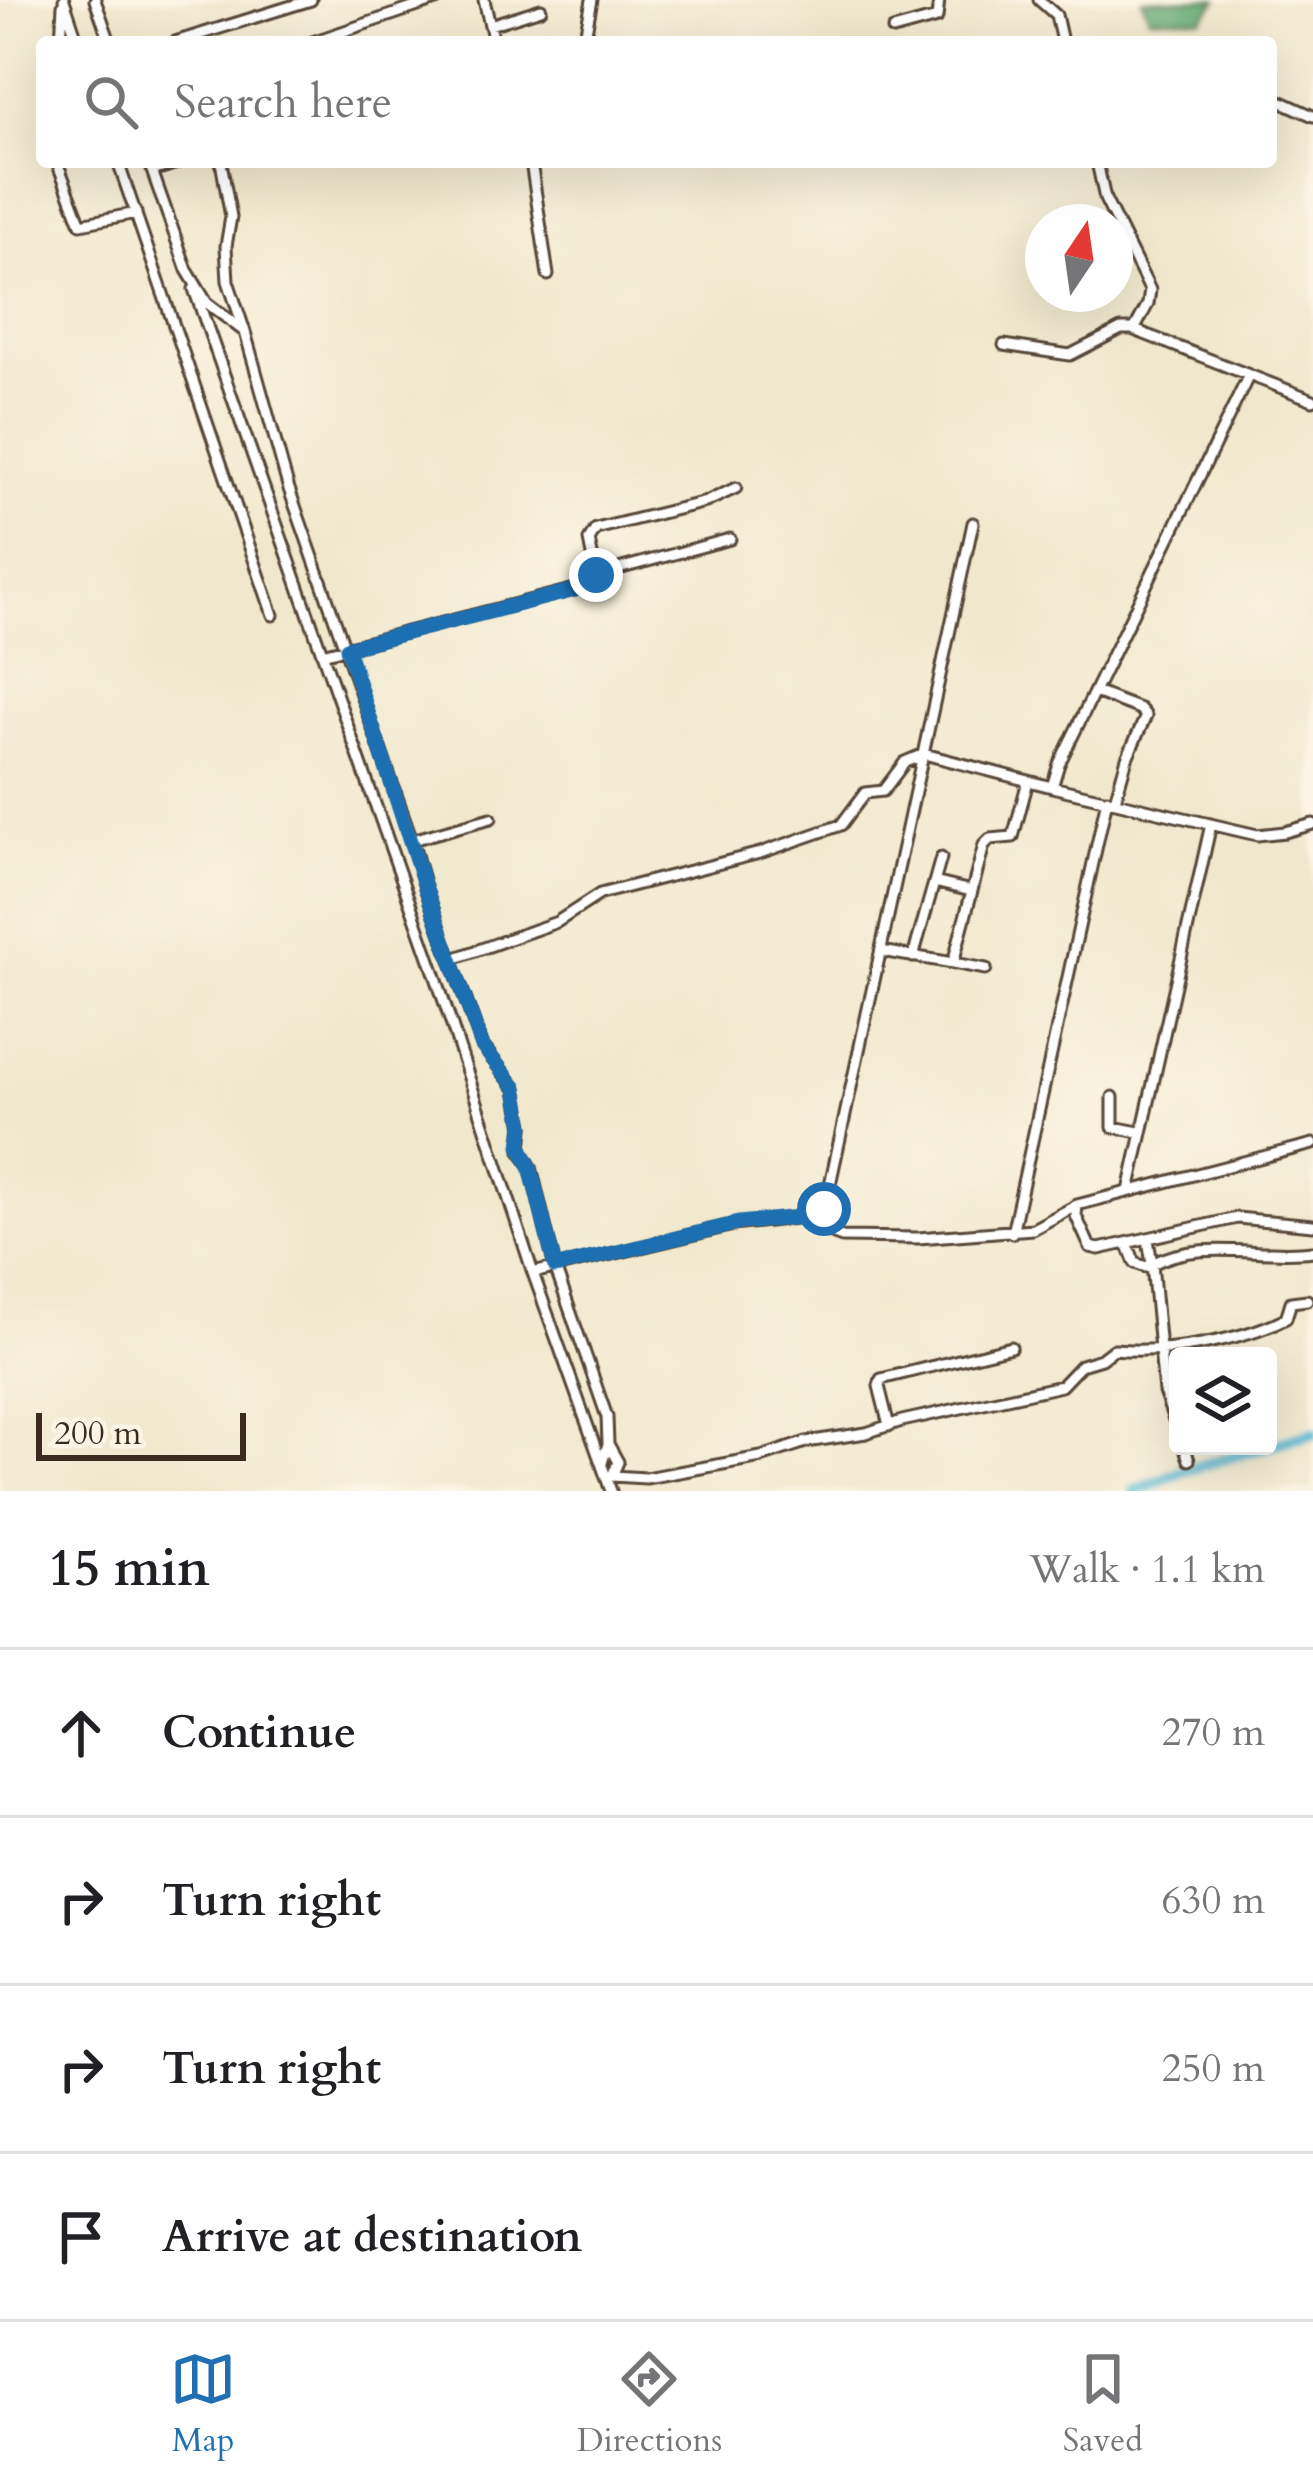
<!DOCTYPE html>
<meta charset="utf-8">
<style>
body{margin:0;font-family:Cardo,serif;background:#f6f6f6;color:#202124}
.controls{position:absolute;right:36px;bottom:36px;display:grid;overflow:hidden;border-radius:12px;box-shadow:0 12px 48px #0002}
.controls button{width:108px;height:108px;display:grid;place-items:center;padding:0;border:0;border-bottom:3px solid #e0e0e0;background:#fff;color:#202124;font:60px sans-serif}
.compass{position:absolute;left:1025px;top:204px;width:108px;height:108px;border-radius:50%;background:#fff;box-shadow:0 12px 48px #0002;rotate:13deg}
.scale{position:absolute;left:36px;bottom:30px;width:210px;box-sizing:border-box;padding-left:12px;border:6px solid #3b2a1e;border-top:0;font-size:33px;line-height:42px;white-space:nowrap;color:#3b2a1e;-webkit-text-stroke:9px #fcf5e5;paint-order:stroke}
.stop{position:absolute;width:36px;height:36px;margin:-27px;border:9px solid #1f6fb2;border-radius:50%;background:#fff}
.stop.end{background:#1f6fb2;border-color:#fff;box-shadow:0 3px 12px #0008}
.list{margin:0;padding:0;list-style:none}
h2{display:flex;justify-content:space-between;align-items:center;height:156px;margin:0;padding:0 48px;font-size:51px}
h2 small{font-size:39px;font-weight:400;color:#757577}
.list li{display:grid;grid-template-columns:78px 1fr auto;gap:36px;align-items:center;box-sizing:border-box;height:168px;padding:0 48px;border-top:3px solid #e0e0e0}
.list b{display:block;font-size:45px;white-space:nowrap}
.list em{font-size:39px;font-style:normal;color:#757577}
.icon{flex:none;width:66px;height:66px;fill:none;stroke:currentColor;stroke-width:2;stroke-linecap:round;stroke-linejoin:round}
.map{position:relative;flex:none;width:1313px;height:1491px;overflow:hidden}
.search{position:absolute;background:#fff;box-shadow:0 12px 48px #0002;left:36px;right:36px;top:36px;height:132px;display:flex;align-items:center;gap:30px;box-sizing:border-box;padding:0 42px;border-radius:12px;color:#757577;font-size:45px}
.sheet{height:828px;background:#fff}
nav{display:flex;justify-content:space-around;align-items:center;box-sizing:border-box;height:168px;border-top:3px solid #e0e0e0;background:#fff;font-size:33px;color:#757577}
nav a{display:grid;justify-items:center;gap:6px}
nav .on{color:#1f6fb2}
.map>svg:first-child{display:block}
.forest{fill:#65ac74;stroke:#506b49;stroke-width:3}
.lines{fill:none;stroke-linecap:round;stroke-linejoin:round}
.river{stroke:#54b7d2;stroke-width:12}
.minor-casing{stroke:#564638;stroke-width:15}
.minor{stroke:#fff;stroke-width:9}
.route{stroke:#1f6fb2;stroke-width:15}
</style>
<div class="map">
<svg width="1313" height="1491" viewBox="0 0 1313 1491">
<rect width="100%" height="100%" fill="#fcf5e5"/>
<filter id="ink" filterUnits="userSpaceOnUse"><feTurbulence type="fractalNoise" baseFrequency=".00833" numOctaves="2"/><feDisplacementMap in="SourceGraphic" scale="24" xChannelSelector="R" yChannelSelector="G"/><feConvolveMatrix kernelMatrix="1 2 1 2 8 2 1 2 1" color-interpolation-filters="sRGB"/></filter>
<filter id="wash" filterUnits="userSpaceOnUse"><feTurbulence type="fractalNoise" baseFrequency=".004" numOctaves="4" result="noise"/><feDisplacementMap in="SourceGraphic" scale="48" xChannelSelector="R" yChannelSelector="G"/><feGaussianBlur stdDeviation="2.7" result="paint"/><feColorMatrix in="noise" values="0 0 0 0 0 0 0 0 0 0 0 0 0 0 0 0 0 1.4 0 .05"/><feComposite in="paint" operator="in"/></filter>
<g filter="url(#wash)">
<rect width="100%" height="100%" fill="#f0e8cc"/>
<path class="forest" d="M 1142,0 L 1218,0 L 1202,19 L 1149,17 Z"/>
<g class="lines">
<path class="river" d="M 1135,1491 L 1179,1472 L 1313,1433"/>
</g>
</g>
<g filter="url(#ink)">
<g class="lines">
<g class="minor-casing">
<path id="minor" d="M 64,0 L 78,42
M 95,0 L 110,42
M 484,0 L 494,42
M 1039,0 L 1056,15 L 1062,42
M 490,25 L 541,9
M 893,30 L 937,18 L 939,0
M 61,42 L 63,5
M 175,42 L 311,0
M 312,42 L 436,0
M 584,42 L 592,0
M 1271,97 L 1313,116
M 57,162 L 81,224 L 136,213
M 118,162 L 273,615
M 149,162 L 187,270 L 207,303 L 245,332 L 288,486 L 412,840 L 424,884 L 482,1045 L 516,1089 L 523,1126 L 521,1151 L 531,1167 L 555,1267 L 607,1417 L 608,1444 L 602,1463
M 221,162 L 231,217 L 226,246 L 228,281 L 245,332
M 531,162 L 548,275
M 1097,162 L 1105,199 L 1150,290 L 1148,304 L 1134,330
M 152,171 L 180,162
M 194,289 L 436,977 L 533,1273 L 611,1491
M 1004,345 L 1070,355 L 1121,329 L 1132,329 L 1249,375 L 1059,764 L 1052,787 L 1257,835 L 1285,832 L 1313,824
M 1249,375 L 1313,400
M 973,523 L 823,1217 L 834,1234 L 842,1237 L 918,1238 L 1033,1229 L 1077,1205 L 1313,1144
M 596,575 L 589,540 L 596,529 L 706,502 L 736,488
M 322,654 L 575,589 L 590,583 L 596,575 L 730,539
M 1095,692 L 1140,709 L 1146,716 L 1127,758 L 1115,800
M 412,840 L 491,818
M 934,882 L 971,891
M 881,951 L 953,963 L 984,845 L 990,839 L 1013,837 L 1028,781
M 913,957 L 941,858
M 453,959 L 557,922 L 600,894 L 760,853 L 841,825 L 865,793 L 883,791 L 905,762 L 924,754 L 1052,787
M 953,963 L 986,969
M 1113,1097 L 1113,1127 L 1139,1132
M 1129,1191 L 1211,824
M 1077,1205 L 1076,1216 L 1090,1247 L 1099,1249 L 1237,1218 L 1313,1225
M 1012,1233 L 1107,799
M 1127,1243 L 1135,1263 L 1146,1267 L 1152,1264 L 1148,1239
M 533,1273 L 733,1225 L 822,1215
M 889,1426 L 879,1386 L 881,1379 L 1011,1347
M 1178,1431 L 1164,1392 L 1152,1264 C 1204,1238 1259,1258 1313,1251
M 608,1444 L 618,1462 L 612,1476 L 646,1478 L 761,1457 L 806,1442 L 866,1433 L 902,1421 L 1061,1386 L 1081,1365 L 1101,1359 L 1114,1349 C 1164,1354 1241,1341 1286,1318 L 1291,1302 L 1307,1300
M 1184,1446 L 1189,1460"/>
</g>
<use href="#minor" class="minor"/>
</g>
</g>
<g class="lines" filter="url(#ink)">
<path class="route" d="M 596,575 L 590,583 L 575,590 L 347,648 L 424,884 L 482,1046 L 516,1088 L 523,1126 L 520,1146 L 530,1167 L 555,1267 L 739,1223 L 823,1215 L 824,1209"/>
</g>
</svg>
<div class="controls">
<button><svg class="icon" aria-label="layers" viewBox="0 0 24 24"><path d="M12 4l9 5-9 5-9-5zM3 14l9 5 9-5"/></svg></button>
</div>
<svg class="compass" viewBox="-18 -18 36 36"><path d="M0-13l5 13h-10z" fill="#e53935"/><path d="M0 13l5-13h-10z" fill="#757577"/></svg>
<div class="scale">200 m</div>
<div class="stop" style="left:824px;top:1209px"></div>
<div class="stop end" style="left:596px;top:575px"></div>
<div class="search"><svg class="icon" aria-label="search" viewBox="0 0 24 24"><circle cx="10" cy="10" r="6"/><path d="M15 15l6 6"/></svg>Search here</div>
</div>
<section class="sheet">
<h2>15 min<small>Walk · 1.1 km</small></h2>
<ul class="list">
<li><svg class="icon" aria-label="ahead" viewBox="0 0 24 24"><path d="M12 20V5M6 11l6-6 6 6"/></svg><div><b>Continue</b></div><em>270 m</em></li>
<li><svg class="icon" aria-label="right" viewBox="0 0 24 24"><path d="M7 20v-9h11M14 6l5 5-5 5"/></svg><div><b>Turn right</b></div><em>630 m</em></li>
<li><svg class="icon" aria-label="right" viewBox="0 0 24 24"><path d="M7 20v-9h11M14 6l5 5-5 5"/></svg><div><b>Turn right</b></div><em>250 m</em></li>
<li><svg class="icon" aria-label="arrive" viewBox="0 0 24 24"><path d="M6 21V4h12l-3 4 3 4H6"/></svg><div><b>Arrive at destination</b></div></li>
</ul>
</section>
<nav>
<a class="on"><svg class="icon" aria-label="map" viewBox="0 0 24 24"><path d="M3 6l6-2 6 2 6-2v14l-6 2-6-2-6 2zM9 4v14M15 6v14"/></svg>Map</a>
<a><svg class="icon" aria-label="directions" viewBox="0 0 24 24"><path d="M12 3l9 9-9 9-9-9zM9 14v-3h6M13 9l2 2-2 2"/></svg>Directions</a>
<a><svg class="icon" aria-label="saved" viewBox="0 0 24 24"><path d="M7 4h10v16l-5-4-5 4z"/></svg>Saved</a>
</nav>
